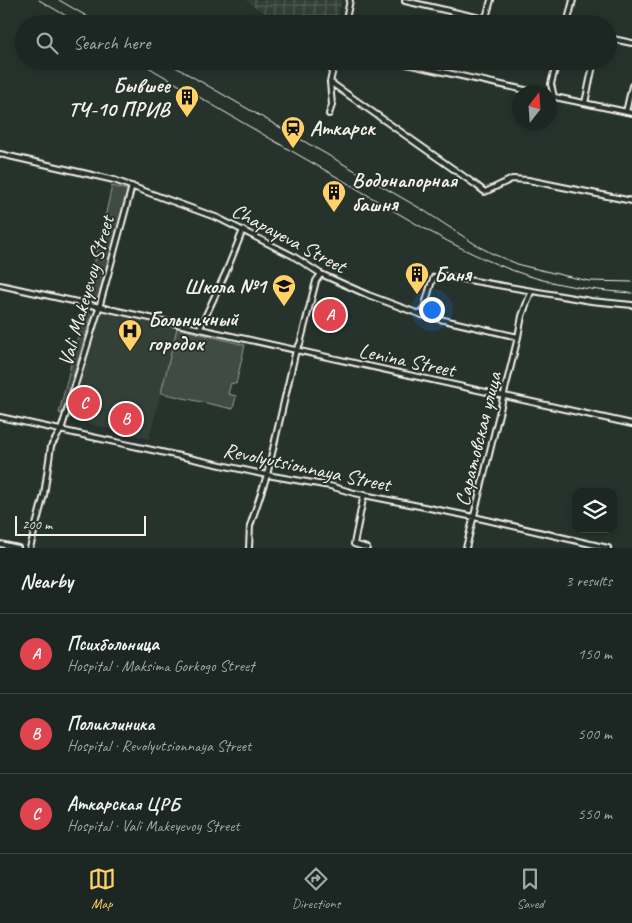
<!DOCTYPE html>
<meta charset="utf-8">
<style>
body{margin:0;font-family:Caveat,sans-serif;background:#252e2a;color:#f1f3f6}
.controls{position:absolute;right:15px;bottom:15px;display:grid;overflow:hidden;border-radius:10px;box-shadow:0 2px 8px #0003}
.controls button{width:45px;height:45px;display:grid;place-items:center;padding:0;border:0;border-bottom:1px solid #3a4340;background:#1c2622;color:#f1f3f6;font:25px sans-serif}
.compass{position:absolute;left:512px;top:85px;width:45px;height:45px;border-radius:50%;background:#1c2622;box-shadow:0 2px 8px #0003;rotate:17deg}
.scale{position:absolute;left:15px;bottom:12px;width:131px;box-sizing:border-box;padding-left:5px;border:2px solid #f4f1e8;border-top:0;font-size:14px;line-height:18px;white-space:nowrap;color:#f4f1e8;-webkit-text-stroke:4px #26332d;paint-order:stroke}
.you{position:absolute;left:431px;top:309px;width:18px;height:18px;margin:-12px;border:4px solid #fff;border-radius:50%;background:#1a73e8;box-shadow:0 0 0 8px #1a73e833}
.badge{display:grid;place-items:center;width:32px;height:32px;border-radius:50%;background:#ffd166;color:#fff;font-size:16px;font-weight:700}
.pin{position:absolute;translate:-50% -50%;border:2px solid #fff;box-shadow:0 1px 5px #0006}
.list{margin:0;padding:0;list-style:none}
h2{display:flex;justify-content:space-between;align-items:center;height:65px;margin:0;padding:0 20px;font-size:21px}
h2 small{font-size:16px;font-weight:400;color:#a0a5a5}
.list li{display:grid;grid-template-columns:32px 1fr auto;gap:15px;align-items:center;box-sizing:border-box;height:80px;padding:0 20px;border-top:1px solid #3a4340}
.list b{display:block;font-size:19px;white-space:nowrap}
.list p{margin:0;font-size:16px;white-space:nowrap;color:#a0a5a5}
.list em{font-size:16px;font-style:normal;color:#a0a5a5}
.icon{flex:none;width:28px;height:28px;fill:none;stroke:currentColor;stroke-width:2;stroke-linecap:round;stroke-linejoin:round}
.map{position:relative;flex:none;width:632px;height:548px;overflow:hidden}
.search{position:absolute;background:#1c2622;box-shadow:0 2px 8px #0003;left:15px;right:15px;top:15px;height:55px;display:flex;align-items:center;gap:12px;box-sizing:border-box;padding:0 18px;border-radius:28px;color:#a0a5a5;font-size:19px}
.sheet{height:305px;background:#1c2622}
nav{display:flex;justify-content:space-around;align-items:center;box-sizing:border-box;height:70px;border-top:1px solid #3a4340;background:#1c2622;font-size:14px;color:#a0a5a5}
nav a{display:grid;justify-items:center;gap:2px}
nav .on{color:#ffd166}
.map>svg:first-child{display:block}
.built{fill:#333f39}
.industrial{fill:url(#industrial-grid)}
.green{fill:#414b45;stroke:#9a9e96}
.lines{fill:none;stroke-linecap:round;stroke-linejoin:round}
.minor-casing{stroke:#f4f1e8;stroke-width:8}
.minor{stroke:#26332d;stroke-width:4}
.rail{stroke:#f4f1e8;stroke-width:1}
.labels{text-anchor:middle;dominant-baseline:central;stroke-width:4;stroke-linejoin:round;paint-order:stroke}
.poi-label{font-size:21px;font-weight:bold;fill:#f4f1e8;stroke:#26332d;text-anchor:start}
.street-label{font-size:21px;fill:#f4f1e8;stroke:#26332d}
</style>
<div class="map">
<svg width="632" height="548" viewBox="0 0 632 548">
<defs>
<pattern id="industrial-grid" width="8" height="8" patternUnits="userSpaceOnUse" patternTransform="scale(1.25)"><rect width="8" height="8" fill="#333f39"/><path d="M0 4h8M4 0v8" fill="none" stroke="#515b56"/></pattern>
</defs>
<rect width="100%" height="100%" fill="#26332d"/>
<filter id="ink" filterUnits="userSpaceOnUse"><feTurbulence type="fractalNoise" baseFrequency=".02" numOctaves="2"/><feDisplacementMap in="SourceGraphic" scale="10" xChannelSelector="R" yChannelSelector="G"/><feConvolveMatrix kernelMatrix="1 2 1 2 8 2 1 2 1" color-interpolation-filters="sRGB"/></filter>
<g filter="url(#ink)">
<path class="built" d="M 100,310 L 177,328 L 149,439 L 70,419 Z"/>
<path class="industrial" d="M 246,0 L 342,0 L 336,24 L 279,24 Z"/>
<path class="green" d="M 112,186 L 128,190 L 98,298 L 87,296 Z
M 84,312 L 92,314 L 62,414 L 59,413 Z
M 177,328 L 245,345 L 236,384 L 231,383 L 228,394 L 236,396 L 233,409 L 161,393 Z"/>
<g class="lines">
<g class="minor-casing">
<path id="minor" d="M 405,1 L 507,24
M 484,19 L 487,14 L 491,0
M 345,24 L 350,0
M 567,24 L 573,0
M 608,38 L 632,43
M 393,61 L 534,92
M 330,82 L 476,185 L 485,192 L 512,179 L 528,180 L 632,201
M 550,96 L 632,113
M 554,97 L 551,84 L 557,61
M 585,103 L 594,61
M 626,112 L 632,86
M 329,114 L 332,105 L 330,82 L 335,61
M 0,154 L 114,180 L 218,218 L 293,256 L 321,274 L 368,295 L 422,315 L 518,337 L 522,316 L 531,292
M 0,285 L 632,424
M 422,315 L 431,284 L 434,277 L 445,276 L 591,301 L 632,305
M 200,328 L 226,272 L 243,230
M 0,417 L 267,475 L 330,486 L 354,493 L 474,517 L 608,548
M 364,494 L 354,544 L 367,548
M 0,544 L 18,548
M 30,548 L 44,495 L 51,446 L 61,430 L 99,308 L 132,186
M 249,548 L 250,526 L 267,475 L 296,350 L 300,344 L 316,281 L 321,274
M 466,548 L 518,337"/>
</g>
<use href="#minor" class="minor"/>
<path class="rail" d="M 39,0 L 80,24
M 59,0 L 100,24
M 138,61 C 204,100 270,139 337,177 C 402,215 466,258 539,279 C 569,287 600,291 632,293
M 165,61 L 423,210 L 478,246 L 493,254 L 520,265 L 566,276 L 589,281 L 632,282"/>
</g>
</g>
<defs>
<g id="building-pin" transform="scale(1.25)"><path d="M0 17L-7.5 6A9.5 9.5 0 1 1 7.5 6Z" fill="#ffd166" stroke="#26332d"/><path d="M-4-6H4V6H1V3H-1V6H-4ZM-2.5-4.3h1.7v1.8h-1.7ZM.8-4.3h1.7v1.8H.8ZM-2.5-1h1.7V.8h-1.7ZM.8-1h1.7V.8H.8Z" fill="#111"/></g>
<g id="station-pin" transform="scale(1.25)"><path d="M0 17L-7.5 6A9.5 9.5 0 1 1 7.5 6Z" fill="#ffd166" stroke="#26332d"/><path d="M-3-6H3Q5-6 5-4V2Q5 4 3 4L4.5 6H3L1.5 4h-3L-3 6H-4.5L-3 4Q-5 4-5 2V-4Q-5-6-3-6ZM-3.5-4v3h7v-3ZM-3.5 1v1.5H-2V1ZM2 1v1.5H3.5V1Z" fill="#111"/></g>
<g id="school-pin" transform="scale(1.25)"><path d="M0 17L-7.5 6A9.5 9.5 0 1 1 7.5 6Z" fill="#ffd166" stroke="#26332d"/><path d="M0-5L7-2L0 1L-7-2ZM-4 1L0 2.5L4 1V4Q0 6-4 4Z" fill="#111"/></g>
<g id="hospital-pin" transform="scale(1.25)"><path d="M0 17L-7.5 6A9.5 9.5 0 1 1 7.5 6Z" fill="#ffd166" stroke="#26332d"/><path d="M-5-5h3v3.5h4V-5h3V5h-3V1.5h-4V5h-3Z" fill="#111"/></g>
</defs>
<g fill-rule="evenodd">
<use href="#building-pin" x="187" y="97"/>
<use href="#station-pin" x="293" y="128"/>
<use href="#building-pin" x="334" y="192"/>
<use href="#building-pin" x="417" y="274"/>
<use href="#school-pin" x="284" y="286"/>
<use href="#hospital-pin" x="130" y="331"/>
</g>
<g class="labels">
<g class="poi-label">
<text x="170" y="85" text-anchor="end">Бывшее<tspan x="170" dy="24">ТЧ-10 ПРИВ</tspan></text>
<text x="310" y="128">Аткарск</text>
<text x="352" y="180">Водонапорная<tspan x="352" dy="24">башня</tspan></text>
<text x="434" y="274">Баня</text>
<text x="266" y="286" text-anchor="end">Школа №1</text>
<text x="148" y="319">Больничный<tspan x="148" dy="24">городок</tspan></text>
</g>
<g class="street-label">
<text transform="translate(289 238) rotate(28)">Chapayeva Street</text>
<text transform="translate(86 291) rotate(-74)">Vali Makeyevoy Street</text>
<text transform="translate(407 360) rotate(12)">Lenina Street</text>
<text transform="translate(478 439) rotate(-76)">Саратовская улица</text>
<text transform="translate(307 467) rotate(12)">Revolyutsionnaya Street</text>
</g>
</g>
</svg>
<div class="controls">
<button><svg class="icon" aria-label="layers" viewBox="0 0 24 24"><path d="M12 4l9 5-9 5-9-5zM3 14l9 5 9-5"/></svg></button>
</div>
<svg class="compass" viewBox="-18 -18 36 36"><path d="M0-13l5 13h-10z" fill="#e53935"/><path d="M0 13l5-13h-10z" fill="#a0a5a5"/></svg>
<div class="scale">200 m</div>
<div class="you"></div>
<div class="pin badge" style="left:330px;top:315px;background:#e0444e">A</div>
<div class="pin badge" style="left:126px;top:419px;background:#e0444e">B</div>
<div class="pin badge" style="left:84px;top:403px;background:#e0444e">C</div>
<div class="search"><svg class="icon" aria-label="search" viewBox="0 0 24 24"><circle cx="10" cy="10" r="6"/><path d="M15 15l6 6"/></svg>Search here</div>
</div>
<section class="sheet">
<h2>Nearby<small>3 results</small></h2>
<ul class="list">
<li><span class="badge" style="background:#e0444e">A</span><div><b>Психбольница</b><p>Hospital · Maksima Gorkogo Street</p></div><em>150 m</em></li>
<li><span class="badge" style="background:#e0444e">B</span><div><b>Поликлиника</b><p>Hospital · Revolyutsionnaya Street</p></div><em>500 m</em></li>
<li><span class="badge" style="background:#e0444e">C</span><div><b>Аткарская ЦРБ</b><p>Hospital · Vali Makeyevoy Street</p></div><em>550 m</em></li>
</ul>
</section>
<nav>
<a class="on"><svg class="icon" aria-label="map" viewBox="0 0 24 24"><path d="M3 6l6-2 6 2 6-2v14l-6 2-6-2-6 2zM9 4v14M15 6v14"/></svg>Map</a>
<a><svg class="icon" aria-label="directions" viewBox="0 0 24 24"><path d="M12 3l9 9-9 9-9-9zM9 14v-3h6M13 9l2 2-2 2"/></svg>Directions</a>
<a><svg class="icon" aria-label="saved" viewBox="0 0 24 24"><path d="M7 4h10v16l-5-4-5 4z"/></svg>Saved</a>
</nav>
